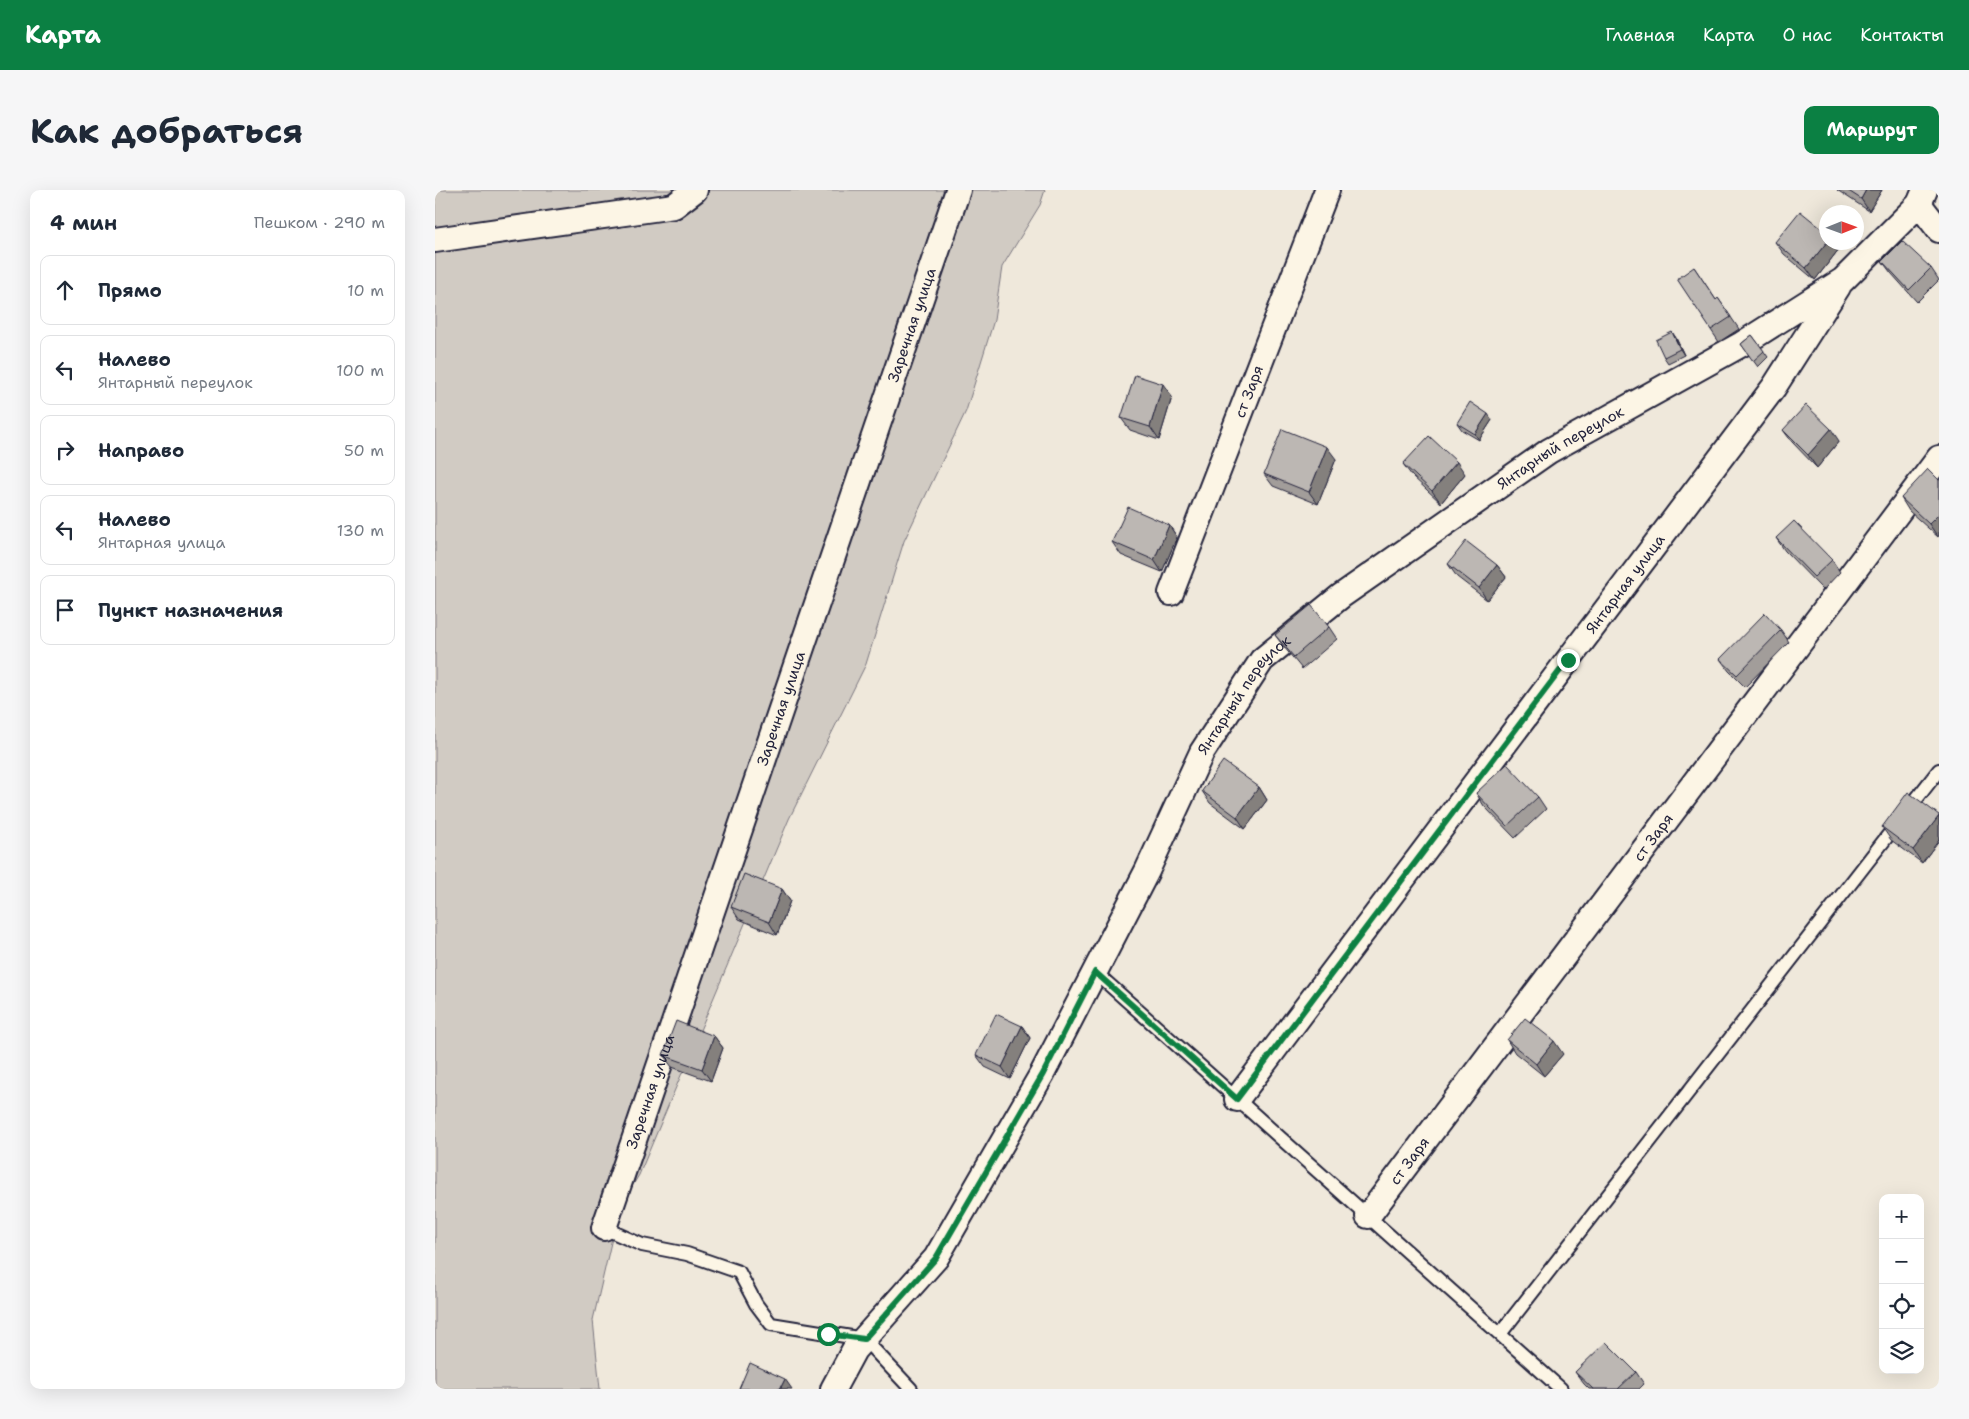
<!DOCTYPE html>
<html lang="ru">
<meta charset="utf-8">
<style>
body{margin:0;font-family:"Shantell Sans",sans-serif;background:#f6f6f7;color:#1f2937}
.controls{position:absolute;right:15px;bottom:15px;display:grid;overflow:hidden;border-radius:10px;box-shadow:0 5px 20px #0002}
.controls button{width:45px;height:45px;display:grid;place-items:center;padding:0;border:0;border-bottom:1px solid #e0e1e3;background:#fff;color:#1f2937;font:25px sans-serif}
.compass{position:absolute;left:1384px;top:15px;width:45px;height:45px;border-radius:50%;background:#fff;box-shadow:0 5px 20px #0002;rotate:89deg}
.stop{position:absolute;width:15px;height:15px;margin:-11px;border:4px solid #0b8043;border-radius:50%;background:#fff}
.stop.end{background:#0b8043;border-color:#fff;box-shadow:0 1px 5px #0008}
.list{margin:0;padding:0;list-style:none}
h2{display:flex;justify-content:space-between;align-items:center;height:65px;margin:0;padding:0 20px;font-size:21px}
h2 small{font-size:16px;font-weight:400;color:#747a83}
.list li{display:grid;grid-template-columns:32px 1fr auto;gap:15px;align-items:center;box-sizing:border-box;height:70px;margin:0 10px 10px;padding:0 10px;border:1px solid #e0e1e3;border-radius:10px}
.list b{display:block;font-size:19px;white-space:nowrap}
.list p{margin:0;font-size:16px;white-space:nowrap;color:#747a83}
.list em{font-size:16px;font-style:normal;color:#747a83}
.icon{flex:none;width:28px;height:28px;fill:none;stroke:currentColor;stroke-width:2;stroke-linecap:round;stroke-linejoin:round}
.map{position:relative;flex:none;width:1504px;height:1199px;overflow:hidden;border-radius:10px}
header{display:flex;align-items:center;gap:30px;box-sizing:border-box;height:70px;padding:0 25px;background:#0b8043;color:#fff}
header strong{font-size:24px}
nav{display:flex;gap:28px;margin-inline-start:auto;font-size:18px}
.intro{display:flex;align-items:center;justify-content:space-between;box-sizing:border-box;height:120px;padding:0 30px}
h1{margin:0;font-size:35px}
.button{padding:12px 22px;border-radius:10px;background:#0b8043;color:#fff;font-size:18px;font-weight:700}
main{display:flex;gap:30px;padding:0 30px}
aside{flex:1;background:#fff;border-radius:10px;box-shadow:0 5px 20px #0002}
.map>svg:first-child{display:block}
.green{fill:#d1cbc3;stroke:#7a767f}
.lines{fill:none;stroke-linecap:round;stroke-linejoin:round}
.lane-casing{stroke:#22223b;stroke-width:16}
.street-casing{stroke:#22223b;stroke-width:28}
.lane{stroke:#fcf5e5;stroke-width:12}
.street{stroke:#fcf5e5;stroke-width:24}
.wall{fill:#a29d9a;stroke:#22223b}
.shaded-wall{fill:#84807d;stroke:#22223b}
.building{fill:#bcb7b3;stroke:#22223b}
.route{stroke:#0b8043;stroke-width:6}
.labels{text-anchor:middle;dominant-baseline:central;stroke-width:4;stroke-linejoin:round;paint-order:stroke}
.street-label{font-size:15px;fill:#22223b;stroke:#fcf5e5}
</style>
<header>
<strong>Карта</strong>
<nav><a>Главная</a><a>Карта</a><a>О нас</a><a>Контакты</a></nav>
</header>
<div class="intro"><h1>Как добраться</h1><a class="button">Маршрут</a></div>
<main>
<aside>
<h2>4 мин<small>Пешком · 290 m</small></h2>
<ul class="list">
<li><svg class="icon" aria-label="ahead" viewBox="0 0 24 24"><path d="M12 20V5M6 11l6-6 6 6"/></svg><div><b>Прямо</b></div><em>10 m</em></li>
<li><svg class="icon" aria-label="left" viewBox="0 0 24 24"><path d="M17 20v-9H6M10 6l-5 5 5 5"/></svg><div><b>Налево</b><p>Янтарный переулок</p></div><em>100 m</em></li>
<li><svg class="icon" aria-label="right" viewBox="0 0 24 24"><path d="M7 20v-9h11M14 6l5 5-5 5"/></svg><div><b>Направо</b></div><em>50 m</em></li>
<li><svg class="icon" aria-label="left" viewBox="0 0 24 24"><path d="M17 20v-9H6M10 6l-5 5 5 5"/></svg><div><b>Налево</b><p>Янтарная улица</p></div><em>130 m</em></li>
<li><svg class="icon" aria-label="arrive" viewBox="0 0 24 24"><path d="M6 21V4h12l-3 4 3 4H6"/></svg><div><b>Пункт назначения</b></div></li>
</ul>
</aside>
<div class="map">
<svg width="1504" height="1199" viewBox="0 0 1504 1199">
<rect width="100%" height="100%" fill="#efe8db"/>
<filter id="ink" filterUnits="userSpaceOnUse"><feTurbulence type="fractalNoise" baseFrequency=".02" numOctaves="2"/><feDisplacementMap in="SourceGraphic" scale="10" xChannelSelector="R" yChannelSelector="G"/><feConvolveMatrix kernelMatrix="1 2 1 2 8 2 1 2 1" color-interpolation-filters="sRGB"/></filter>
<g filter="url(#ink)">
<path class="green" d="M 0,0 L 610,0 L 605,15 L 567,77 L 559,130 L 531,221 L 469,351 L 431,474 L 354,629 L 204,985 L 184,1018 L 158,1130 L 165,1199 L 0,1199 Z"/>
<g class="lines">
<g class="lane-casing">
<path id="lane" d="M 660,782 L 1126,1199
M 169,1038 L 207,1055 L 252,1064 L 304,1082 L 321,1114 L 336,1134 L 429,1149 L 476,1199
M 1065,1144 L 1504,580"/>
</g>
<g class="street-casing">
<g id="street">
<path d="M 1484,14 L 1504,40"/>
<path d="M 0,50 L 239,16 L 260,0"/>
<path id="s1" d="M 736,403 L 892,0"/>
<path id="s2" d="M 802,909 L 1339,197 L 1403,97"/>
<path id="s3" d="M 933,1026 L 1504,268"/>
<path id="s4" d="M 169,1038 L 523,0"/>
<path id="s5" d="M 398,1199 L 419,1160 L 501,1068 L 607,884 L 712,681 L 767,562 L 827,470 L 906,406 L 1114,261 L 1307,154 L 1408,90 L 1484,14 L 1490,0"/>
</g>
</g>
<use href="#lane" class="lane"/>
<use href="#street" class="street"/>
</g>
<path class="wall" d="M 1402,0 L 1447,0 L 1434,21 Z
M 1340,52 L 1404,59 L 1380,90 L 1349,64 Z
M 1447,71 L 1496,78 L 1504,90 L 1482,112 L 1456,83 Z
M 1259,77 L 1281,110 L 1283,108 L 1304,139 L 1284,152 L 1276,140 Z
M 1237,142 L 1241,148 L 1249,165 L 1233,173 L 1229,167 Z
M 1317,145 L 1333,167 L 1323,177 L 1306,154 Z
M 737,207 L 724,250 L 695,240 L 686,228 Z
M 1057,230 L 1044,250 L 1027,240 L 1022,233 Z
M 1348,240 L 1404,251 L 1382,278 L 1357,252 Z
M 901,269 L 883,314 L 838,296 L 829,284 Z
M 968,274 L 1030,284 L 1006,313 L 977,286 Z
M 1504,290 L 1504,345 L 1503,347 L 1474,321 L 1466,308 Z
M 734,335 L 742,347 L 727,382 L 686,365 L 677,352 Z
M 1341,348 L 1397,370 L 1405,382 L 1388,400 L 1350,361 Z
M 1013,374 L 1062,375 L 1071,387 L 1052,410 L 1022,387 Z
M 894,437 L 902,449 L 867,479 L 849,457 L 840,445 Z
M 1346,440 L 1354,452 L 1310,497 L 1294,481 L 1285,469 Z
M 824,597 L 832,610 L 810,639 L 775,613 L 767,601 Z
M 1041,603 L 1103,607 L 1111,619 L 1080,648 L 1049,616 Z
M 1504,625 L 1504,650 L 1487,673 L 1456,650 L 1447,637 Z
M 347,699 L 355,711 L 342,745 L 304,729 L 296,717 Z
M 587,836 L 595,848 L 575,889 L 550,877 L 541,865 Z
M 279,846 L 288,858 L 276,891 L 237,877 L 228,865 Z
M 1072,850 L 1128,864 L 1109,886 L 1080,863 Z
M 1140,1182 L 1201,1182 L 1209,1194 L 1204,1199 L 1154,1199 L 1149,1194 Z"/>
<path class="shaded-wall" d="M 1431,0 L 1447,0 L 1434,21 L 1426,9 Z
M 1392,52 L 1400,52 L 1404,59 L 1380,90 L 1371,78 Z
M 1237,142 L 1241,148 L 1249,165 L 1245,159 Z
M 728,194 L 737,207 L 724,250 L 715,237 Z
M 1053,224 L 1057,230 L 1044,250 L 1040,244 Z
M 1396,239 L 1404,251 L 1382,278 L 1373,265 Z
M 892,257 L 901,269 L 883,314 L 874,302 Z
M 1022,272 L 1030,284 L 1006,313 L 997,301 Z
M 1504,324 L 1504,345 L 1503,347 L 1494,334 Z
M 734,335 L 742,347 L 727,382 L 719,370 Z
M 1062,375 L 1071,387 L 1052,410 L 1044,398 Z
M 824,597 L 832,610 L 810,639 L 802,627 Z
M 1504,626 L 1504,650 L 1487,673 L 1478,660 Z
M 347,699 L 355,711 L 342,745 L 334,732 Z
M 587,836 L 595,848 L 575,889 L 567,877 Z
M 279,846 L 288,858 L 276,891 L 267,879 Z
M 1119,851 L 1128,864 L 1109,886 L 1101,874 Z
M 350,1189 L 357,1199 L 345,1199 Z"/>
<path class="building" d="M 1412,0 L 1431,0 L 1426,9 Z
M 1365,21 L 1392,43 L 1392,52 L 1371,78 L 1340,52 Z
M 1467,51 L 1496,78 L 1474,100 L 1447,71 Z
M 1259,77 L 1281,110 L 1283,108 L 1296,127 L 1276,140 L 1242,89 Z
M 1237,142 L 1245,159 L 1229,167 L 1221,150 Z
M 1317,145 L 1329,161 L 1318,171 L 1306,154 Z
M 700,185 L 728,194 L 715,237 L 686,228 Z
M 1035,212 L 1053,224 L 1040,244 L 1022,233 Z
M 1371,215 L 1396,239 L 1373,265 L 1348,240 Z
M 847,239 L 892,257 L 874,302 L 829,284 Z
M 994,246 L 1022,272 L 997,301 L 968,274 Z
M 1493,279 L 1504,290 L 1504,324 L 1494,334 L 1466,308 Z
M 693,317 L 734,335 L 719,370 L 677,352 Z
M 1359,331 L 1397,370 L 1379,387 L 1341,348 Z
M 1031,351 L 1062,375 L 1044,398 L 1013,374 Z
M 876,415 L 894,437 L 859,467 L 840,445 Z
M 1330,423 L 1346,440 L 1302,485 L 1285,469 Z
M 788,571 L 824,597 L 802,627 L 767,601 Z
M 1072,574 L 1103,607 L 1072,636 L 1041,603 Z
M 1473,602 L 1504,625 L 1504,626 L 1478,660 L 1447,637 Z
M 309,684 L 347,699 L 334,732 L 296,717 Z
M 561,824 L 587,836 L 567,877 L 541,865 Z
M 1090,828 L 1119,851 L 1101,874 L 1072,850 Z
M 241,831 L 279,846 L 267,879 L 228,865 Z
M 1171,1152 L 1201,1182 L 1183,1199 L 1158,1199 L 1140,1182 Z
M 315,1173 L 350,1189 L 345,1199 L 304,1199 Z"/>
</g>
<g class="lines" filter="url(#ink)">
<path class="route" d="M 393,1144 L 429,1149 L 501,1068 L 608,884 L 660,782 L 802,909 L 1133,470"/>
</g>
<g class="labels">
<g class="street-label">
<text stroke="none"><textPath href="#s4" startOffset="954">Заречная улица</textPath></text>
<text stroke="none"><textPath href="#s1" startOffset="216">ст Заря</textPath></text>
<text stroke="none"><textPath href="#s5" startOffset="1216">Янтарный переулок</textPath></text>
<text stroke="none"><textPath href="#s2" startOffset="645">Янтарная улица</textPath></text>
<text stroke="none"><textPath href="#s5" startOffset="811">Янтарный переулок</textPath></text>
<text stroke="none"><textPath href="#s4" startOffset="549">Заречная улица</textPath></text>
<text stroke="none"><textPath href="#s3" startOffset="474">ст Заря</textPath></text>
<text stroke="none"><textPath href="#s4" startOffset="144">Заречная улица</textPath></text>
<text stroke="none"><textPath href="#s3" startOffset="69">ст Заря</textPath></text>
</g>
</g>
</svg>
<div class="controls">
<button>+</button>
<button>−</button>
<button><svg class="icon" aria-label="locate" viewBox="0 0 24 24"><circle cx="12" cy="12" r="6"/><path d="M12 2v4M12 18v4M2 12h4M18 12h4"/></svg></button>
<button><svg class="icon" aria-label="layers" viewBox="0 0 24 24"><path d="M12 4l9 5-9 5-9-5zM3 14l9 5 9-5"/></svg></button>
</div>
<svg class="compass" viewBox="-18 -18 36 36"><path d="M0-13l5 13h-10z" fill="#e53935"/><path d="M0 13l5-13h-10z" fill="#747a83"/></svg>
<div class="stop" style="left:393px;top:1144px"></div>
<div class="stop end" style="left:1133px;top:470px"></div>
</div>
</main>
